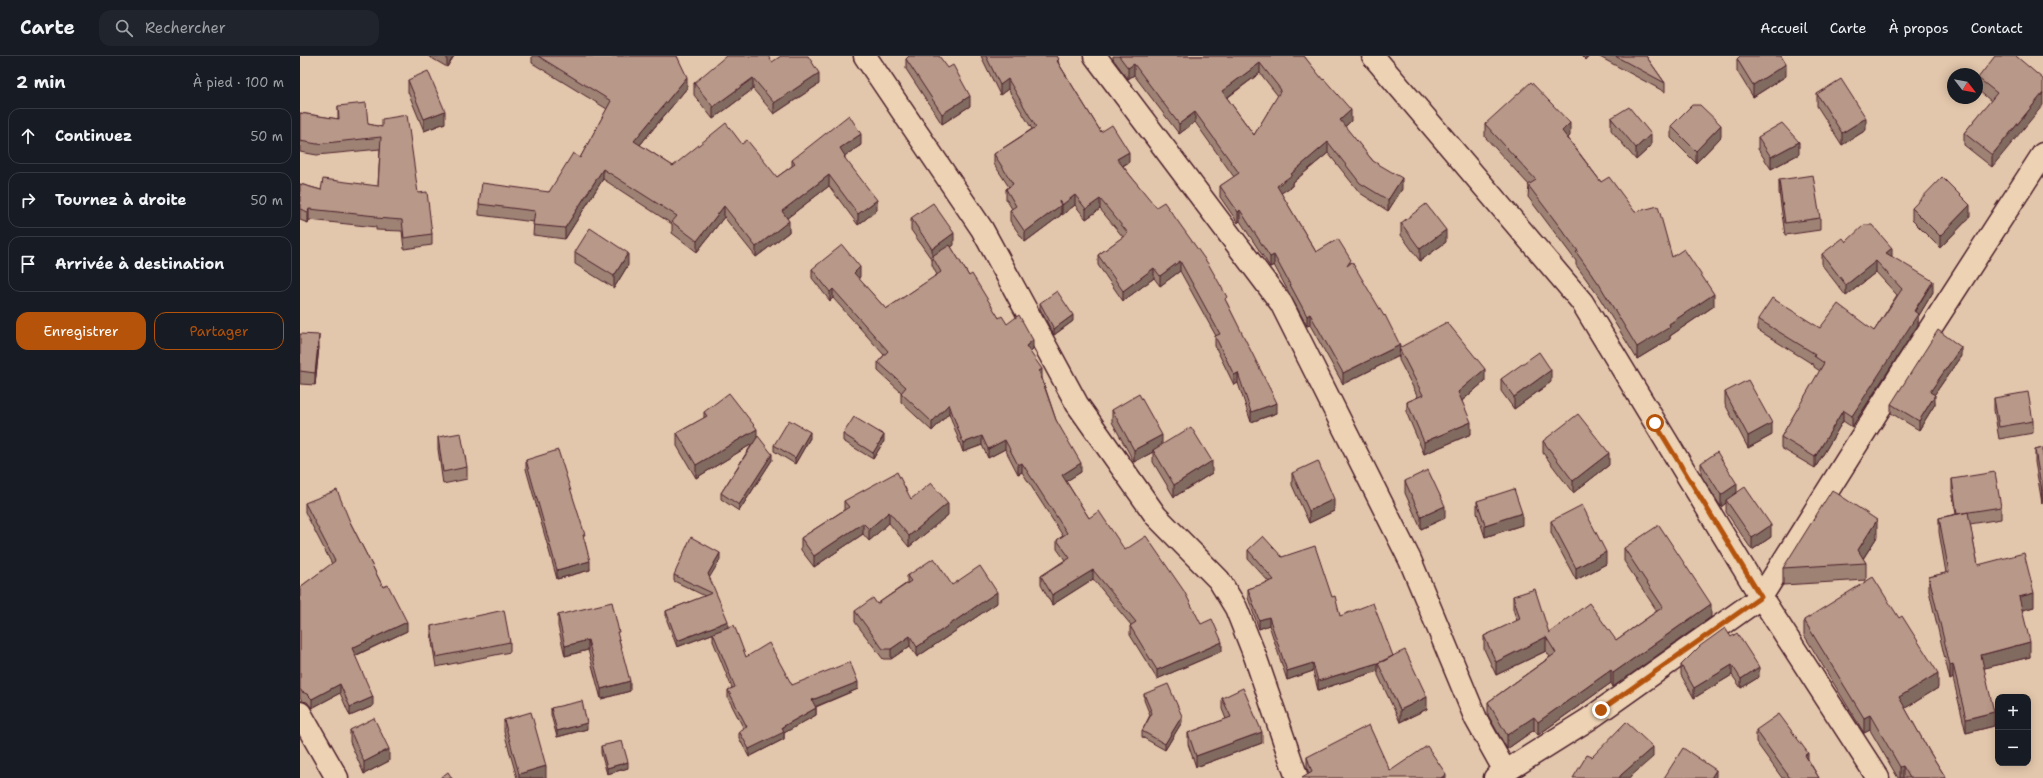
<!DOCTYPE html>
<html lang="fr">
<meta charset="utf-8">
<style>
body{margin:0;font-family:"Shantell Sans",sans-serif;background:#20242c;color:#f1f3f6}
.controls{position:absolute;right:12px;bottom:12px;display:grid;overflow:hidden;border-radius:8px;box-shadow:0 2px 10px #0003}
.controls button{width:36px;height:36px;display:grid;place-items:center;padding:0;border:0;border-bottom:1px solid #363941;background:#171b24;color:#f1f3f6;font:20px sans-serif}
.compass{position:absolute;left:1647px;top:12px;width:36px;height:36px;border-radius:50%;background:#171b24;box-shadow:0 2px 10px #0003;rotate:121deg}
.stop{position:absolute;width:12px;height:12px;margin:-9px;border:3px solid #b45309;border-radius:50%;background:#fff}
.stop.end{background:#b45309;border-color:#fff;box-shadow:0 1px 4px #0008}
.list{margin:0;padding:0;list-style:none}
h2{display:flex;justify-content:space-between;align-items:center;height:52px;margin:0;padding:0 16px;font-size:17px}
h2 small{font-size:13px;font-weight:400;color:#9ea1a6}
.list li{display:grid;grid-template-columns:26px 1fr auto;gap:12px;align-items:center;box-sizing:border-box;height:56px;margin:0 8px 8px;padding:0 8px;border:1px solid #363941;border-radius:12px}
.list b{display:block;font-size:15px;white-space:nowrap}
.list em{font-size:13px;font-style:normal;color:#9ea1a6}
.actions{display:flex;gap:8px;padding:12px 16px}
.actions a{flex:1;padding:9px 0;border:1px solid #b45309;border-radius:12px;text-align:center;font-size:14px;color:#b45309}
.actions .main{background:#b45309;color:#fff}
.icon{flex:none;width:22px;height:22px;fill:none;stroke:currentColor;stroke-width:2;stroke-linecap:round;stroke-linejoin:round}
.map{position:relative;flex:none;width:1743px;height:722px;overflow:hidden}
header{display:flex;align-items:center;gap:24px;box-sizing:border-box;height:56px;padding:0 20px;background:#171b24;border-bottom:1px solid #363941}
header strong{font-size:19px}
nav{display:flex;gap:22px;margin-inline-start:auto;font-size:14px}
.search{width:280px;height:36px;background:#20242c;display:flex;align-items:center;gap:10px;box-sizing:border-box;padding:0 14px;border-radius:12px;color:#9ea1a6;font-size:15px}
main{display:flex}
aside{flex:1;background:#171b24}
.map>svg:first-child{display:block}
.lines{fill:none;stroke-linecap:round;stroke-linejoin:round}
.street-casing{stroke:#4a1f2b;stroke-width:25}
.secondary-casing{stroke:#4a1f2b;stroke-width:25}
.street{stroke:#edd2b4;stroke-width:22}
.secondary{stroke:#edd2b4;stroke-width:22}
.wall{fill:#9e8375;stroke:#4a1f2b;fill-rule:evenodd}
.shaded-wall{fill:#816a5f;stroke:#4a1f2b}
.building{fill:#b89888;stroke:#4a1f2b;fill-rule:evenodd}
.route{stroke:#b45309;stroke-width:5}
</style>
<header>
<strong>Carte</strong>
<div class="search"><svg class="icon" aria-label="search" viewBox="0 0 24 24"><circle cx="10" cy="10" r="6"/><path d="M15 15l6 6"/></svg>Rechercher</div>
<nav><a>Accueil</a><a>Carte</a><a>À propos</a><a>Contact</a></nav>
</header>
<main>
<aside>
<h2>2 min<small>À pied · 100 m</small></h2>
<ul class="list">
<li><svg class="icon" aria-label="ahead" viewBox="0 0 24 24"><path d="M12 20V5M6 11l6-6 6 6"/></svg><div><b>Continuez</b></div><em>50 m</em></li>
<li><svg class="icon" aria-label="right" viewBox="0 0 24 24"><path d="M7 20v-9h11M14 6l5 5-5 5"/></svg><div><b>Tournez à droite</b></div><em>50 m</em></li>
<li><svg class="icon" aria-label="arrive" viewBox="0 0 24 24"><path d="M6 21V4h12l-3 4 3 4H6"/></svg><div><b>Arrivée à destination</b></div></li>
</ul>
<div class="actions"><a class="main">Enregistrer</a><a>Partager</a></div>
</aside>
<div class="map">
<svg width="1743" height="722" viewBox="0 0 1743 722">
<rect width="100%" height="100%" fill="#e3c7ac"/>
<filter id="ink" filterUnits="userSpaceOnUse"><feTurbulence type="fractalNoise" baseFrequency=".025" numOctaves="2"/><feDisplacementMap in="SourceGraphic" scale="8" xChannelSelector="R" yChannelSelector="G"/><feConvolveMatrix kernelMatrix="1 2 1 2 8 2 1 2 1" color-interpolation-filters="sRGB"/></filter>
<g filter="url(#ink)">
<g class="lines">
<g class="street-casing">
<path id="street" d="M 565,0 L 682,173 L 777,348 L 856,460 L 919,524 L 936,552 L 955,600 L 997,722
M 795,0 L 981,247 L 1110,504 L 1176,663 L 1205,715
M 1461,541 L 1606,310 L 1743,98
M 0,657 L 37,722"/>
</g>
<g class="secondary-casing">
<path id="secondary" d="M 1073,0 L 1282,246 L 1461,541 L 1578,722
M 1195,722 L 1289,663 L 1461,541"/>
</g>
<use href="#street" class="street"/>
<use href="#secondary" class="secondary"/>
</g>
<path class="wall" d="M 128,0 L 154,0 L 147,11 Z
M 232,0 L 377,0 L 387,32 L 340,89 L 373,110 L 442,88 L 477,121 L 492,110 L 492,104 L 561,89 L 545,99 L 545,103 L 577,154 L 558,169 L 529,130 L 487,162 L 489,176 L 456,201 L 424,161 L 397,196 L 372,177 L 372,168 L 303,123 L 265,183 L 233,179 L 234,166 L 179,159 L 179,148 L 249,136 L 280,102 L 307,53 L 232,7 Z
M 681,0 L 757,0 L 759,8 L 801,76 L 829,106 L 823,110 L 927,247 L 977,357 L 951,366 L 938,327 L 934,329 L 915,290 L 915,280 L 916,280 L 880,215 L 860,230 L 854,222 L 823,245 L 798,209 L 798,199 L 823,181 L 800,153 L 786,163 L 775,149 L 762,159 L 761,157 L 761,159 L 725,186 L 710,165 L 710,154 L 712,153 L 706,143 L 706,133 L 709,131 L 694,108 L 694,98 L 732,73 L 708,33 L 700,39 Z
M 813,0 L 1004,0 L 1051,65 L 1045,71 L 1073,105 L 1102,133 L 1088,155 L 1060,137 L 1028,97 L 992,127 L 992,130 L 981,137 L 1016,196 L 1051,207 L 1100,292 L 1185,325 L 1162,345 L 1171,378 L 1124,398 L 1107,358 L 1107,346 L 1118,341 L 1099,304 L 1099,300 L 1043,328 L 1010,269 L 1007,270 L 974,209 L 970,211 L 940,165 L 938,167 L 920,141 L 920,130 L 934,121 L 895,66 L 879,78 L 834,19 L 828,23 L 813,3 ZM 960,17 L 978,40 L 954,79 L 927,42 Z
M 1282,0 L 1289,0 L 1286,4 Z
M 1298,0 L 1346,0 L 1365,27 L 1365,36 Z
M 1716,0 L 1692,111 L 1664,89 L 1664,77 L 1691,45 L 1678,34 L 1678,22 Z
M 606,3 L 670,50 L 642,68 L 606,13 Z
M 1437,3 L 1486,20 L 1453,41 L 1437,15 Z
M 472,6 L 519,28 L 474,58 L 453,33 L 413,63 L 394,39 L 394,27 Z
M 108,24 L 145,67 L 124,75 L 108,36 Z
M 1517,38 L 1566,74 L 1542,89 L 1517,50 Z
M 38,50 L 68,68 L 82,71 L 118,137 L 132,178 L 132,189 L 104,193 L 102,175 L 76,174 L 76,171 L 9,164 L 8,167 L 0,164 L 0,128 L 21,134 L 78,130 L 80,93 L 17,99 L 0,96 L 0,57 L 38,63 Z
M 1311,62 L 1351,90 L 1336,104 L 1311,74 Z
M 1185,68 L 1270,80 L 1268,82 L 1301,126 L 1335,156 L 1372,201 L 1414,250 L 1370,280 L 1370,283 L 1337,303 L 1299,241 L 1276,209 L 1276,205 L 1228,141 L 1229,129 L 1185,81 Z
M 1371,70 L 1421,81 L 1396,107 L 1371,82 Z
M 1458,81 L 1499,98 L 1471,113 L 1458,93 Z
M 1479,124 L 1520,162 L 1520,174 L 1485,179 L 1479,136 Z
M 1612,152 L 1670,161 L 1640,192 L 1612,164 Z
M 611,162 L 654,189 L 651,191 L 669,220 L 699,262 L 707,268 L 733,294 L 730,296 L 742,322 L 756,364 L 781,416 L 766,425 L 789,462 L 825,494 L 901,568 L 922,595 L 857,623 L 830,579 L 830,570 L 831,569 L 793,523 L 752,549 L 741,529 L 741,520 L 765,504 L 757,493 L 757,484 L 763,480 L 722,416 L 718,418 L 705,393 L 688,402 L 682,389 L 663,396 L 649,357 L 632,375 L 601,346 L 601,336 L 578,315 L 578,306 L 584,299 L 533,242 L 530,245 L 512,222 L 512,213 L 560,221 L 558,222 L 586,253 L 637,219 L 632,209 L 632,204 L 611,174 Z
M 1101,167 L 1146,186 L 1120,205 L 1101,179 Z
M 275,196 L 328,209 L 314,232 L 275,208 Z
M 1522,198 L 1592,201 L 1633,236 L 1618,261 L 1618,269 L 1552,371 L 1543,365 L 1515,412 L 1481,392 L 1481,381 L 1520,315 L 1514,311 L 1514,309 L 1458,274 L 1458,263 L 1520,272 L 1574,275 L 1597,239 L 1576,216 L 1546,240 L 1522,209 Z
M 740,247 L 773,265 L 754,279 L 740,253 Z
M 0,278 L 19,291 L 15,329 L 0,328 Z
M 1661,300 L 1634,339 L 1635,348 L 1619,374 L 1591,357 L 1591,348 Z
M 1201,323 L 1251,326 L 1214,353 L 1201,335 Z
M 1425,336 L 1472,379 L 1448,392 L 1425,348 Z
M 1694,342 L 1733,365 L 1733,377 L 1699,383 L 1694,354 Z
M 812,354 L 862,389 L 912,417 L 874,441 L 853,406 L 853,396 L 834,406 L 812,366 Z
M 404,356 L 457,381 L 472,404 L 439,455 L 421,443 L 421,437 L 452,388 L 396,422 L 377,390 L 377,377 L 404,362 Z
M 543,378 L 584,385 L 573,403 L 543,385 Z
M 138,381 L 167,411 L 167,423 L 143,428 L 138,393 Z
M 510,382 L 495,408 L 474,395 L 474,389 Z
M 1243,385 L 1309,409 L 1273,437 L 1243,397 Z
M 1743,392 L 1742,447 L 1735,406 L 1735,394 Z
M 226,404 L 285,486 L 290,514 L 257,523 L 226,413 Z
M 1401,407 L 1437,437 L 1471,481 L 1452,494 L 1426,456 L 1426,447 L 1421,451 L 1401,419 Z
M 992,417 L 1034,455 L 1009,467 L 992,429 Z
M 1652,423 L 1701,451 L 1701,463 L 1670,468 L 1678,509 L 1734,551 L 1722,554 L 1730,601 L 1684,612 L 1694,670 L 1666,677 L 1653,622 L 1650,624 L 1629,535 L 1629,521 L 1646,517 L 1639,476 L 1639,462 L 1656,458 L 1652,435 Z
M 1105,425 L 1145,462 L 1121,473 L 1105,437 Z
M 611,443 L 648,459 L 609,491 L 589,467 L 569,485 L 563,478 L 514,511 L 501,494 L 501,482 L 544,454 L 544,445 Z
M 1177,445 L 1222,469 L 1185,481 L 1177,457 Z
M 5,447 L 50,466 L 83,531 L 107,575 L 55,600 L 73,650 L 50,660 L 40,637 L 12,652 L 7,646 L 2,645 L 0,641 L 0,531 L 32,508 L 5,456 Z
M 1251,465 L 1306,508 L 1276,524 L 1251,477 Z
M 1577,481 L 1563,503 L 1566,507 L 1566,524 L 1483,529 L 1483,512 Z
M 1324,492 L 1411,561 L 1313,631 L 1311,627 L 1238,679 L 1234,674 L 1207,693 L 1188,659 L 1188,646 L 1250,601 L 1246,595 L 1196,619 L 1184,593 L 1184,580 L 1217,565 L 1213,553 L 1213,540 L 1249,577 L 1316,584 L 1357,555 L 1324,505 Z
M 948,494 L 982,501 L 1032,541 L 1040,560 L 1093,600 L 1127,653 L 1100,666 L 1078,619 L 1078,615 L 1018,634 L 1013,615 L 987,624 L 969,569 L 959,573 L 948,542 L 948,533 L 969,526 L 948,503 Z
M 420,504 L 409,521 L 428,572 L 446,601 L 492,629 L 558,633 L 516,651 L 516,659 L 484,677 L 484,683 L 449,701 L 439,682 L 439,675 L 444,673 L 428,642 L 428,634 L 432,632 L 413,585 L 413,577 L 417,576 L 377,591 L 366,562 L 366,555 L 405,540 L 374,525 L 374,519 Z
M 607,520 L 652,529 L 697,547 L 617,601 L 610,590 L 591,603 L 583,603 L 555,566 L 555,555 L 577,548 L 607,527 Z
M 258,559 L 319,583 L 330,635 L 301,643 L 288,594 L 265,600 L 258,570 Z
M 1504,564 L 1638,632 L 1605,652 L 1629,695 L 1646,722 L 1598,722 L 1570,674 L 1564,677 L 1504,579 Z
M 131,570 L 210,586 L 210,596 L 136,611 L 131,580 Z
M 1431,581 L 1459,621 L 1441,632 L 1432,619 L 1394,642 L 1381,619 L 1381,609 Z
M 844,638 L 882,666 L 865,694 L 842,681 L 842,675 L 850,659 L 844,644 Z
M 922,642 L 962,687 L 896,711 L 888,688 L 888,677 L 926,663 L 922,653 Z
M 251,652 L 287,673 L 257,681 L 251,659 Z
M 204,664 L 246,722 L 217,722 L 204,676 Z
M 50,674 L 89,705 L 64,718 L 50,686 Z
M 1456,674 L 1508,703 L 1519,722 L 1482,722 L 1456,686 Z
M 301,690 L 328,712 L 307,718 L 301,697 Z
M 1007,701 L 1090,715 L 1146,722 L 1009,718 L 1007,712 Z"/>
<path class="shaded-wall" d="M 147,0 L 154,0 L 147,11 Z
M 1286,0 L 1289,0 L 1286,4 Z
M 960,7 L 960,17 L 922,45 L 922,35 Z
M 834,8 L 834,19 L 828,23 L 828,12 Z
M 1486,8 L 1486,20 L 1453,41 L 1453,29 Z
M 519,17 L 519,28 L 474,58 L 474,47 Z
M 387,21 L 387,32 L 334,96 L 334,85 Z
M 453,22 L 453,33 L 413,63 L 413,51 Z
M 708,23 L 708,33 L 700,39 L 700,29 Z
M 1743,37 L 1743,49 L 1692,111 L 1692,99 Z
M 670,40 L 670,50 L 642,68 L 642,58 Z
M 1051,54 L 1051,65 L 1040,75 L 1040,64 Z
M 145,55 L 145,67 L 124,75 L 124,63 Z
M 895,56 L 895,66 L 879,78 L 879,68 Z
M 1566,62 L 1566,74 L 1542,89 L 1542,77 Z
M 1270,67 L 1270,80 L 1262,87 L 1262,75 Z
M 1421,69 L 1421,81 L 1396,107 L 1396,95 Z
M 561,78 L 561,89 L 540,103 L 540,92 Z
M 1351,78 L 1351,90 L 1336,104 L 1336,92 Z
M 1028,86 L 1028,97 L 992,127 L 992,130 L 977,140 L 977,130 Z
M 1499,86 L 1499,98 L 1471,113 L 1471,101 Z
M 829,96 L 829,106 L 817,113 L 817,103 Z
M 303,113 L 303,123 L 265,183 L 265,172 Z
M 529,119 L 529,130 L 482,166 L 482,155 Z
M 1102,122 L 1102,133 L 1088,155 L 1088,144 Z
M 775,139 L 775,149 L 762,159 L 762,149 Z
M 800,143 L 800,153 L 786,163 L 786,153 Z
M 577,144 L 577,154 L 558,169 L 558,158 Z
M 761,149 L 761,159 L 725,186 L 725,176 Z
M 1670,149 L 1670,161 L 1640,192 L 1640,180 Z
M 424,150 L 424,161 L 397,196 L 397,185 Z
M 9,153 L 9,164 L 8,167 L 8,156 Z
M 940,154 L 940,165 L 938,167 L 938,156 Z
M 489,165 L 489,176 L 456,201 L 456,191 Z
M 1146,174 L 1146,186 L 1120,205 L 1120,193 Z
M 654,177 L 654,189 L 634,203 L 632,201 L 632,193 Z
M 1592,192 L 1592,203 L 1586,197 Z
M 328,197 L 328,209 L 314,232 L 314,220 Z
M 974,199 L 974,209 L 970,211 L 970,201 Z
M 880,205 L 880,215 L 860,230 L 860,220 Z
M 1576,205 L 1576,216 L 1546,240 L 1546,229 Z
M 560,211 L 560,221 L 554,226 L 554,217 Z
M 854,212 L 854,222 L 823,245 L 823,235 Z
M 1633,225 L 1633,236 L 1618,261 L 1618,269 L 1552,371 L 1552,360 Z
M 533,233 L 533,242 L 530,245 L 530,236 Z
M 1414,238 L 1414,250 L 1370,280 L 1370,283 L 1337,303 L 1337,291 L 1369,268 Z
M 1010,258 L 1010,269 L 1007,270 L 1007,260 Z
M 773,259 L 773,265 L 754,279 L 754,273 Z
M 19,279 L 19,291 L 15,329 L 15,317 Z
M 733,284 L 733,294 L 726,299 L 726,290 Z
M 1100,289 L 1099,300 L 1043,328 L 1043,317 Z
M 1661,291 L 1661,300 L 1630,345 L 1630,336 Z
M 742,313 L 742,322 L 739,324 L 739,315 Z
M 1185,313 L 1185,325 L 1158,348 L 1158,336 Z
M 1251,314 L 1251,326 L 1214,353 L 1214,341 Z
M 938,317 L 938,327 L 934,329 L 934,319 Z
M 1635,339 L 1635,348 L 1619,374 L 1619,365 Z
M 977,347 L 977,357 L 951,366 L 951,356 Z
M 649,348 L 649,357 L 632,375 L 632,366 Z
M 1543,354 L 1543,365 L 1515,412 L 1515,401 Z
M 1171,366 L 1171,378 L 1124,398 L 1124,386 Z
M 1472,367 L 1472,379 L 1448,392 L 1448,380 Z
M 457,373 L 457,385 L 396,422 L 396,409 Z
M 510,376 L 510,382 L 495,408 L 495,402 Z
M 584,379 L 584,385 L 573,403 L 573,397 Z
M 862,379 L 862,391 L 853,394 L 853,396 L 834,406 L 834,394 Z
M 682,380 L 682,389 L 663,396 L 663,387 Z
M 705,384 L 705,393 L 688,402 L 688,393 Z
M 1309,397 L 1309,409 L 1273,437 L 1273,425 Z
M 472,398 L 472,404 L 439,455 L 439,449 Z
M 912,405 L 912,417 L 874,441 L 874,429 Z
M 722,407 L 722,416 L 718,418 L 718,409 Z
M 781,407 L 781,416 L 762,428 L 762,419 Z
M 1437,428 L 1437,440 L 1426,444 L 1426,447 L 1421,451 L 1421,439 Z
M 1743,434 L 1743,446 L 1742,447 L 1742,435 Z
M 1034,443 L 1034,455 L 1009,467 L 1009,455 Z
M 648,447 L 648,459 L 609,491 L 609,480 Z
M 1145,450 L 1145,462 L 1121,473 L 1121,461 Z
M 589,456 L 589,467 L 569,485 L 569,473 Z
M 1222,457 L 1222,469 L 1185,481 L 1185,469 Z
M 1577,464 L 1577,481 L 1560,507 L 1558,494 Z
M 563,467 L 563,478 L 514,511 L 514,500 Z
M 1471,469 L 1471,481 L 1452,494 L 1452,482 Z
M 1306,496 L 1306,508 L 1276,524 L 1276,512 Z
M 420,497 L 420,504 L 408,524 L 408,518 Z
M 290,505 L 290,514 L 257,523 L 257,514 Z
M 793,514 L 793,523 L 752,549 L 752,539 Z
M 697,536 L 697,547 L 617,601 L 617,591 Z
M 1734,537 L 1734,551 L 1719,555 L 1719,541 Z
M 1411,548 L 1411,561 L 1313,631 L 1313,617 Z
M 969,561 L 969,569 L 959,573 L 959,564 Z
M 428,565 L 428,572 L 377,591 L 377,585 Z
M 107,566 L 107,575 L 52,601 L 52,592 Z
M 610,580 L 610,590 L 591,603 L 591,593 Z
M 1246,581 L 1246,595 L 1196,619 L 1196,606 Z
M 288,584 L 288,594 L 265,600 L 265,590 Z
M 922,586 L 922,595 L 857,623 L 857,614 Z
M 1730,586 L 1730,601 L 1681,613 L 1681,599 Z
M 1094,602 L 1078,607 L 1078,615 L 1018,634 L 1018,625 Z
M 1013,607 L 1013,615 L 987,624 L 987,615 Z
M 1653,608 L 1653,622 L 1650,624 L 1650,609 Z
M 1432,609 L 1432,619 L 1394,642 L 1394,632 Z
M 1459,611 L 1459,621 L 1441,632 L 1441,623 Z
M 1311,614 L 1311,627 L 1238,679 L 1238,666 Z
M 1638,617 L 1638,632 L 1599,656 L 1599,641 Z
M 330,625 L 330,635 L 301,643 L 301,633 Z
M 558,626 L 558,633 L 512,652 L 512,644 Z
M 40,628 L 40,637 L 12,652 L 12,643 Z
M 73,641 L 73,650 L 50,660 L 50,651 Z
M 1127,641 L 1127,653 L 1100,666 L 1100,654 Z
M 516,652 L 516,659 L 484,677 L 484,683 L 449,701 L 449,693 L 482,671 Z
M 1694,656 L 1694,670 L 1666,677 L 1666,663 Z
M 1570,659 L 1570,674 L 1564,677 L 1564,662 Z
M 882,660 L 882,666 L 865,694 L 865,688 Z
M 1234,661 L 1234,674 L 1207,693 L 1207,679 Z
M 287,667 L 287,673 L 257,681 L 257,675 Z
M 962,676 L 962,687 L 896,711 L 896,700 Z
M 1353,691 L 1353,701 L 1329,722 L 1319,722 L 1321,719 Z
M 89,693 L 89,705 L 64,718 L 64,706 Z
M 1508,697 L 1508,709 L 1505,699 Z
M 328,706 L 328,712 L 307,718 L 307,712 Z
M 246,710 L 246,722 L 219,722 L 219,718 Z
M 1603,710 L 1603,722 L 1600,722 L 1600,711 Z
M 1416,714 L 1416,722 L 1411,722 Z
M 1146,718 L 1146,722 L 1141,722 Z"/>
<path class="building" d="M 238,0 L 377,0 L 387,21 L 334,85 L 373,110 L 426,67 L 442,88 L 447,84 L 477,121 L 495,108 L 492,104 L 549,59 L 561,78 L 540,92 L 545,100 L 544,101 L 577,144 L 558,158 L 529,119 L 482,155 L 489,165 L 456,191 L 424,150 L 397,185 L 372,166 L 377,160 L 303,113 L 265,172 L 233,169 L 235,155 L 179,148 L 182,127 L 249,136 L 273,97 L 280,102 L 311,45 Z
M 426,0 L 468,0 L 472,6 L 481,0 L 508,0 L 519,17 L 474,47 L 453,22 L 413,51 L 394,27 Z
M 609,0 L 639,0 L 648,12 L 653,9 L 670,40 L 642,58 L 606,3 Z
M 686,0 L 757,0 L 759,3 L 757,5 L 801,76 L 812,69 L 829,96 L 817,103 L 856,151 L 864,146 L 909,209 L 927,241 L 925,243 L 977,347 L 951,356 L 938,317 L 934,319 L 915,280 L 920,278 L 880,205 L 860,220 L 854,212 L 823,235 L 798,199 L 828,177 L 800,143 L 786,153 L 775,139 L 762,149 L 759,145 L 761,149 L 725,176 L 710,154 L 716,150 L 706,133 L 713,128 L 694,98 L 736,71 L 708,23 L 700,29 Z
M 819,0 L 1004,0 L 1023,24 L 1024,23 L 1051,54 L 1040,64 L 1073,105 L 1102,122 L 1088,144 L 1060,127 L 1028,86 L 991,118 L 992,119 L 977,130 L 1016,196 L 1038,183 L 1051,204 L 1047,210 L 1052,206 L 1084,260 L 1085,259 L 1100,289 L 1043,317 L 1010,258 L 1007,260 L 974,199 L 970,201 L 940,154 L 938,156 L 920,130 L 939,117 L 895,56 L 879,68 L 834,8 L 828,12 ZM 960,7 L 981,34 L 954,79 L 922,35 Z
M 1315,0 L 1346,0 L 1365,27 Z
M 1440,0 L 1481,0 L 1486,8 L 1453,29 L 1437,3 Z
M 1695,0 L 1716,0 L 1743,23 L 1743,37 L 1692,99 L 1664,77 L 1697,37 L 1678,22 Z
M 128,15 L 145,55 L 124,63 L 108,24 Z
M 1541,23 L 1566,62 L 1542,77 L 1517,38 Z
M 1231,26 L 1270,67 L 1262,75 L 1301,126 L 1309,121 L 1335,156 L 1358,150 L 1372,201 L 1384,193 L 1414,238 L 1369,268 L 1370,271 L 1337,291 L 1299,228 L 1276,196 L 1278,195 L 1228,129 L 1236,124 L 1185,68 Z
M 66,47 L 68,68 L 82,71 L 82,63 L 107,59 L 118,137 L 127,136 L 132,178 L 104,182 L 102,164 L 76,162 L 76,160 L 9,153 L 8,156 L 0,153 L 0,128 L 21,134 L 23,123 L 78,130 L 81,81 L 17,88 L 0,85 L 0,57 L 39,63 L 38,50 Z
M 1392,49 L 1400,49 L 1421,69 L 1396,95 L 1371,70 Z
M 1329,51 L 1351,78 L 1336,92 L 1311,62 Z
M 1482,67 L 1499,86 L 1471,101 L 1458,81 Z
M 1513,119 L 1520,162 L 1485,167 L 1479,124 Z
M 1642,121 L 1670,149 L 1640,180 L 1612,152 Z
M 633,147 L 654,177 L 632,193 L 611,162 Z
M 1126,148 L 1146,174 L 1120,193 L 1101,167 Z
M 1564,169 L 1572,169 L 1592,192 L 1586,197 L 1633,225 L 1614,255 L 1618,258 L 1552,360 L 1543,354 L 1515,401 L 1481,381 L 1524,307 L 1514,300 L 1515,298 L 1458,263 L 1472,242 L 1520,272 L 1538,248 L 1574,275 L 1602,233 L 1576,205 L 1546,229 L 1522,198 L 1543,182 L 1546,186 Z
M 290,172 L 328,197 L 314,220 L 275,196 Z
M 542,189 L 560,211 L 554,217 L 586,253 L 641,216 L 632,200 L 650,189 L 669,220 L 672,218 L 699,262 L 702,260 L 707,268 L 719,259 L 733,284 L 726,290 L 742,313 L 739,315 L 756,364 L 781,407 L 762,419 L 789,462 L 799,455 L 825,494 L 846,480 L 884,535 L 901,568 L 912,563 L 922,586 L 857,614 L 830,570 L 836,566 L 793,514 L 752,539 L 741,520 L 770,502 L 757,484 L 767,477 L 722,407 L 718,409 L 705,384 L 688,393 L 682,380 L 663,387 L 649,348 L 632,366 L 601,337 L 606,331 L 578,306 L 588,295 L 533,233 L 530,236 L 512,213 Z
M 757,235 L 773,259 L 754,273 L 740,247 Z
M 1147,266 L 1185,313 L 1158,336 L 1171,366 L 1124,386 L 1107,346 L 1123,339 L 1099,292 Z
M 1638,274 L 1661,291 L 1630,336 L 1635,339 L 1619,365 L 1591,348 Z
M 0,278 L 19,279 L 15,317 L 0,315 Z
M 1239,296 L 1251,314 L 1214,341 L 1201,323 Z
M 1448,324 L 1472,367 L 1448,380 L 1425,336 Z
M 1728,336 L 1733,365 L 1699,371 L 1694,342 Z
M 429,337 L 457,373 L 396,409 L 377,377 L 407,360 L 404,356 Z
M 839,338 L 862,379 L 834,394 L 812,354 Z
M 1278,358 L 1309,397 L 1273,425 L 1243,385 Z
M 554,361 L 584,379 L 573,397 L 543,378 Z
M 489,364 L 510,376 L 495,402 L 474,389 Z
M 891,371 L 912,405 L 874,429 L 853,394 Z
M 161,377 L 167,411 L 143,416 L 138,381 Z
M 458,380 L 472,398 L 439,449 L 421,437 Z
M 1743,392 L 1743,434 L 1742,435 L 1735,394 Z
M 258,394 L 285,479 L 283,479 L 290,505 L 257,514 L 226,404 Z
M 1417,396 L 1437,428 L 1421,439 L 1401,407 Z
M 1018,405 L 1034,443 L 1009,455 L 992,417 Z
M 1128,414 L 1145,450 L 1121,461 L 1105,425 Z
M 597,416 L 611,443 L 631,427 L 648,447 L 609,480 L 589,456 L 569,473 L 563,467 L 514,500 L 501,482 L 549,451 L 544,445 Z
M 1695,416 L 1701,451 L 1657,458 L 1652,423 Z
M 1445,431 L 1471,469 L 1452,482 L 1426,444 Z
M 1214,433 L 1222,457 L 1185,469 L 1177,445 Z
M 37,434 L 50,466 L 83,531 L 88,529 L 107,566 L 52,592 L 73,641 L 50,651 L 40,628 L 12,643 L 7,638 L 2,636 L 0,633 L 0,531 L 35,505 L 5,447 Z
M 1532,434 L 1577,464 L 1558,494 L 1566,507 L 1483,512 Z
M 1282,449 L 1306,496 L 1276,512 L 1251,465 Z
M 1668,456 L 1678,509 L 1724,497 L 1734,537 L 1719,541 L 1730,586 L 1681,599 L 1694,656 L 1666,663 L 1653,608 L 1650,609 L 1629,521 L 1649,516 L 1639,462 Z
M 1359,469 L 1411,548 L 1313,617 L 1311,614 L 1238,666 L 1234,661 L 1207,679 L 1188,646 L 1256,597 L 1246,581 L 1196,606 L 1184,580 L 1220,563 L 1213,540 L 1235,533 L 1249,577 L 1289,547 L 1316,584 L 1363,551 L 1324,492 Z
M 963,480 L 982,501 L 1015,490 L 1032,541 L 1035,540 L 1040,560 L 1073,547 L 1093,600 L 1084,605 L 1018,625 L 1013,607 L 987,615 L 969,561 L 959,564 L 948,533 L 974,524 L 948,494 Z
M 391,481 L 420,497 L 408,518 L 428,565 L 377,585 L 366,555 L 412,537 L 374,519 Z
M 634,502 L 652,529 L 680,510 L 697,536 L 617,591 L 610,580 L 591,593 L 583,593 L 555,555 L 573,542 L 577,548 L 611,525 L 607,520 Z
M 1573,521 L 1599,562 L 1602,560 L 1638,617 L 1599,641 L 1629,695 L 1646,722 L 1610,722 L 1603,710 L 1600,711 L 1570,659 L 1564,662 L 1504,564 Z
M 312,546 L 319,576 L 317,576 L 330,625 L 301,633 L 288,584 L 265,590 L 258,559 Z
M 204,554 L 210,586 L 136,601 L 131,570 Z
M 434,569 L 446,601 L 469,587 L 492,629 L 550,606 L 558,626 L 512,644 L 516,652 L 482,671 L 484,676 L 449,693 L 439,675 L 447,671 L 428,634 L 435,631 L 413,577 Z
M 1425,572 L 1431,581 L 1437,577 L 1459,611 L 1441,623 L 1432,609 L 1394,632 L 1381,609 L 1400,590 Z
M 1105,594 L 1127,641 L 1100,654 L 1078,607 Z
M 868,628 L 882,660 L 865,688 L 842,675 L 852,657 L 844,638 Z
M 943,632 L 962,676 L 896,700 L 888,677 L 931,661 L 922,642 Z
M 282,645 L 287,667 L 257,675 L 251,652 Z
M 231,656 L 246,710 L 219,718 L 204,664 Z
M 1479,658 L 1508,697 L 1505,699 L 1519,722 L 1490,722 L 1456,674 Z
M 74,662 L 89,693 L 64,706 L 50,674 Z
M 1326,666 L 1353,691 L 1321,719 L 1319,722 L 1273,722 L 1287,699 L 1292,701 Z
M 1069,669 L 1090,715 L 1127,690 L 1146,718 L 1141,722 L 1002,722 L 1012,716 L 1007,701 Z
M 322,685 L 328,706 L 307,712 L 301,690 Z
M 1383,692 L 1416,714 L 1411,722 L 1364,722 Z
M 148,716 L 152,722 L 140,722 Z"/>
</g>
<g class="lines" filter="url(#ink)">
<path class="route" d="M 1301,654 L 1461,541 L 1355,367"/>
</g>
</svg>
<div class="controls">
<button>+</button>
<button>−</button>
</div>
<svg class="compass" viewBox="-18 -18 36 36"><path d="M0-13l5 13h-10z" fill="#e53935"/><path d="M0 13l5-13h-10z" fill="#9ea1a6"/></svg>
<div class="stop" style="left:1355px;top:367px"></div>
<div class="stop end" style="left:1301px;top:654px"></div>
</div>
</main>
